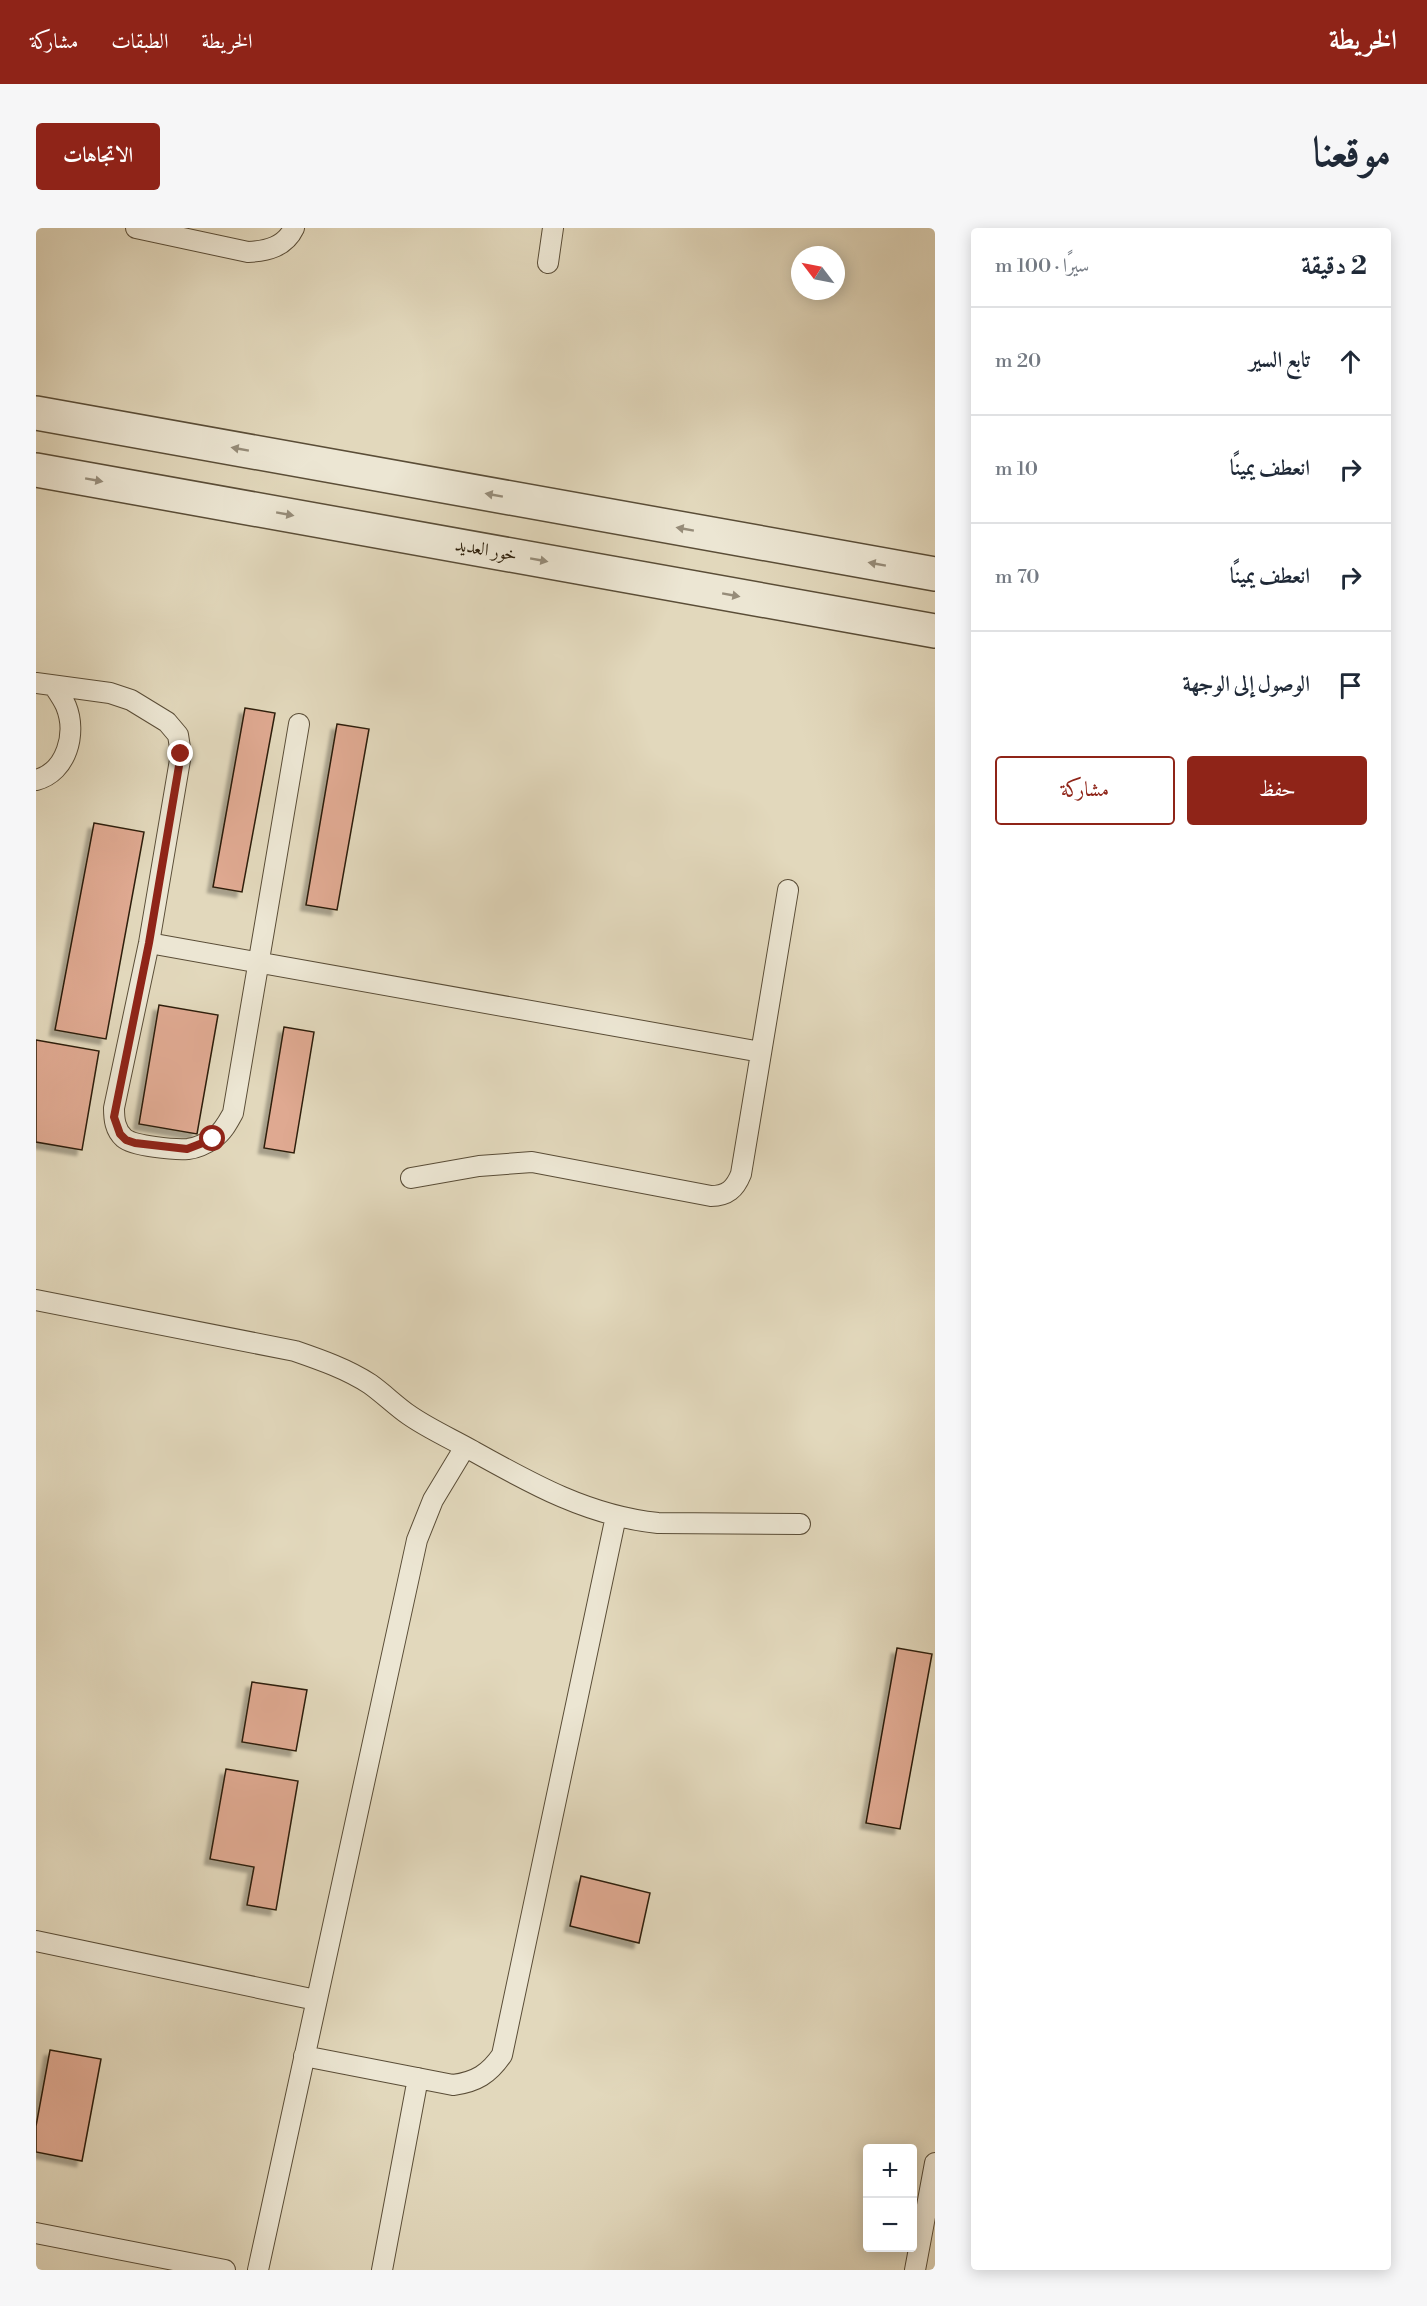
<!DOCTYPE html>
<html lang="ar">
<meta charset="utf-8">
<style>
body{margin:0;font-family:"Libre Bodoni",Amiri,serif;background:#f6f6f7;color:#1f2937;direction:rtl}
.controls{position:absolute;right:18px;bottom:18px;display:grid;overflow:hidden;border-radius:6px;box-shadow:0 3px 15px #0003}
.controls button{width:54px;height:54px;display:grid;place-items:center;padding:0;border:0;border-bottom:2px solid #e0e1e3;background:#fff;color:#1f2937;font:30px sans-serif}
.compass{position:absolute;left:755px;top:18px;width:54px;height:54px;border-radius:50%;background:#fff;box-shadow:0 3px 15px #0003;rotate:302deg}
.stop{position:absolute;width:18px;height:18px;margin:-14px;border:4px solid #8f2418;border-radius:50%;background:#fff}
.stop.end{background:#8f2418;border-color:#fff;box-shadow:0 2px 6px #0008}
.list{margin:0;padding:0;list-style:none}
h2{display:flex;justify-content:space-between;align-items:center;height:78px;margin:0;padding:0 24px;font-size:26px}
h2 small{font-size:20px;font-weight:400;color:#747a83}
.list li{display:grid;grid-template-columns:39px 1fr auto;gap:18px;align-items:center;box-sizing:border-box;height:108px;padding:0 24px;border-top:2px solid #e0e1e3}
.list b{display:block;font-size:22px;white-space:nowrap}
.list em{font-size:20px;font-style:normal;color:#747a83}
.actions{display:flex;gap:12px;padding:18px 24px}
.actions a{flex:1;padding:14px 0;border:2px solid #8f2418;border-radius:6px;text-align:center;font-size:21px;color:#8f2418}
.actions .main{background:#8f2418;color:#fff}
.icon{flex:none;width:33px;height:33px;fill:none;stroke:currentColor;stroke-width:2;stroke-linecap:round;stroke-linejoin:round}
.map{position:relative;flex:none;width:899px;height:2042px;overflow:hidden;direction:ltr;border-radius:6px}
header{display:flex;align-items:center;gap:36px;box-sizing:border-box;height:84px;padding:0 30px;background:#8f2418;color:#fff}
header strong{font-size:28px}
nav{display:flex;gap:33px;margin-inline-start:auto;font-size:21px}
.intro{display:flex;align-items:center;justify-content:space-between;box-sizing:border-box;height:144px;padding:0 36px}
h1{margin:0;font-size:42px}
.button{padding:15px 27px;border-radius:6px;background:#8f2418;color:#fff;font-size:21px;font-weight:700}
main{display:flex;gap:36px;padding:0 36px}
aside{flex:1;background:#fff;border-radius:6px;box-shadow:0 3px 15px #0003}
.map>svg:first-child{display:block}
.building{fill:#dfa991;stroke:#2d1f0b;stroke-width:1.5;filter:url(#shadow)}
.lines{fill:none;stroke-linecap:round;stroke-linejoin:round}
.lane-casing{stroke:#5a4d37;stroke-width:22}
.street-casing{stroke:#5a4d37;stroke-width:36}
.lane{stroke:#ece6d3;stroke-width:20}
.street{stroke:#ece6d3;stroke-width:33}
.oneway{fill:#968c79}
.route{stroke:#8f2418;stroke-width:8}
.labels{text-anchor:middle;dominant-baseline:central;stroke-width:6;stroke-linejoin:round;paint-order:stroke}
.street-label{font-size:18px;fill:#2d1f0b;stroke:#ece6d3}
</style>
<header>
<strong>الخريطة</strong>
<nav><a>الخريطة</a><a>الطبقات</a><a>مشاركة</a></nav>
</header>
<div class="intro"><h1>موقعنا</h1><a class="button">الاتجاهات</a></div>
<main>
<aside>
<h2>2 دقيقة<small>سيرًا · 100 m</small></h2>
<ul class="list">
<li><svg class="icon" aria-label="ahead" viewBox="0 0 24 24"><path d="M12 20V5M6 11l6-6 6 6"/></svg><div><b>تابع السير</b></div><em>20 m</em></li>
<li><svg class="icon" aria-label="right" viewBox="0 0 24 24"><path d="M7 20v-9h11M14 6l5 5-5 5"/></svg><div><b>انعطف يمينًا</b></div><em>10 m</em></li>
<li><svg class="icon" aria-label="right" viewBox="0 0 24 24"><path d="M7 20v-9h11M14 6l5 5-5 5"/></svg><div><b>انعطف يمينًا</b></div><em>70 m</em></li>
<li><svg class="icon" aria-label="arrive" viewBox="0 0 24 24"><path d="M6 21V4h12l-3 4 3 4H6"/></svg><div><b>الوصول إلى الوجهة</b></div></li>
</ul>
<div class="actions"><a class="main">حفظ</a><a>مشاركة</a></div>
</aside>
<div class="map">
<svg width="899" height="2042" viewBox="0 0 899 2042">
<defs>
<filter id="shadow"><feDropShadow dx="-5.5" dy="5.5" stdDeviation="1.5" flood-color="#0004"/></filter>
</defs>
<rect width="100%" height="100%" fill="#e2d8bc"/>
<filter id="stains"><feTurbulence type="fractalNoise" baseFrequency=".00333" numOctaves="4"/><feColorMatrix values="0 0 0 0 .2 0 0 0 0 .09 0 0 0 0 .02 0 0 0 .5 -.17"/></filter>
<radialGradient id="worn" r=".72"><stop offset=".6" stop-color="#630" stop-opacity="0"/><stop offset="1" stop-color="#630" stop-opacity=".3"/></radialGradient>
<path class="building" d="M 209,480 L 239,485 L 206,664 L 177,659 Z
M 301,496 L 333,501 L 301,682 L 270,677 Z
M 58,595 L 108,604 L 70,811 L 19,802 Z
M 123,777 L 182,787 L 161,906 L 103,896 Z
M 248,799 L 278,804 L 258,925 L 228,920 Z
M 0,812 L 63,823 L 46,922 L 0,914 Z
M 861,1420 L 896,1426 L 864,1601 L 830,1595 Z
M 216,1454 L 271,1462 L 260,1523 L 206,1514 Z
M 190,1541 L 262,1553 L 240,1682 L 211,1677 L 218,1639 L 174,1631 Z
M 545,1648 L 614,1665 L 603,1715 L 534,1698 Z
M 14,1822 L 65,1831 L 46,1933 L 0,1924 L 0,1898 Z"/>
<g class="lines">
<g class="lane-casing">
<path id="lane" d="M 100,0 L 212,24 C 231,23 249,19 258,0
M 512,35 L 517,0
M 0,455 L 74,465 L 95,472 L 131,494 L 142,507 L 145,526 L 113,715 L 78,880 C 78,891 79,902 88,910 C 97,918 139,922 152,921 C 160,920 171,915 178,910 C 187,904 192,894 197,885 L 263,496
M 0,552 C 31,544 41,505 30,478 C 27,471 22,464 18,458
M 113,715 L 725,824
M 375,950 L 443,938 L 496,934 L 675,968 C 691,968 699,961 705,946 L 752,662
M 0,1072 L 259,1123 C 285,1132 311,1141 334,1156 C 348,1166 360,1178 373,1187 C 393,1201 416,1211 437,1223 C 496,1256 553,1288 622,1295 L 764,1296
M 0,1713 L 280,1772
M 268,1828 L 417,1857 C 440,1854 453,1846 466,1827 L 580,1288
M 0,2005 L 189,2042
M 222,2042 L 381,1312 L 397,1272 L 429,1219
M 346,2042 L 382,1850
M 879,2042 L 899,1935"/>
</g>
<g class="street-casing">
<path id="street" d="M 0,185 L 899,346
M 0,242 L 899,403"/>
</g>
<use href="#lane" class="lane"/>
<use href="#street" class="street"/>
</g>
<defs><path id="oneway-solid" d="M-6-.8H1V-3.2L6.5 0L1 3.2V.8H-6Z" transform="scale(1.5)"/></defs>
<g class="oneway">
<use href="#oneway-solid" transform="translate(204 221) rotate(-170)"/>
<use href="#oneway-solid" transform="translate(58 252) rotate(10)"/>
<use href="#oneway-solid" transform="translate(458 267) rotate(-170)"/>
<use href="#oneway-solid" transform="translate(249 286) rotate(10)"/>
<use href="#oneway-solid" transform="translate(649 301) rotate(-170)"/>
<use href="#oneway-solid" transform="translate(503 332) rotate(10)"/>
<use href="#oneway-solid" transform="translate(841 336) rotate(-170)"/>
<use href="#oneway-solid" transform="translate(695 367) rotate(10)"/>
</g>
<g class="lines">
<path class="route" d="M 145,526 L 113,715 L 78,889 L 84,906 L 90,912 L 99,915 L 151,921 L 177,911"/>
</g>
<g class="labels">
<g class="street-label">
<text transform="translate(450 322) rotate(10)">خور العديد</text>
</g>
</g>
<rect width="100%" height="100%" filter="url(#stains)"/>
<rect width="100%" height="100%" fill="url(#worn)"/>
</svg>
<div class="controls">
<button>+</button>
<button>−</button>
</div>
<svg class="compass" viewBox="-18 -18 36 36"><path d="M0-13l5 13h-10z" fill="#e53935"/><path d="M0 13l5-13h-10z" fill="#747a83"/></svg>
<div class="stop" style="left:177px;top:911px"></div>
<div class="stop end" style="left:145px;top:526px"></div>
</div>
</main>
